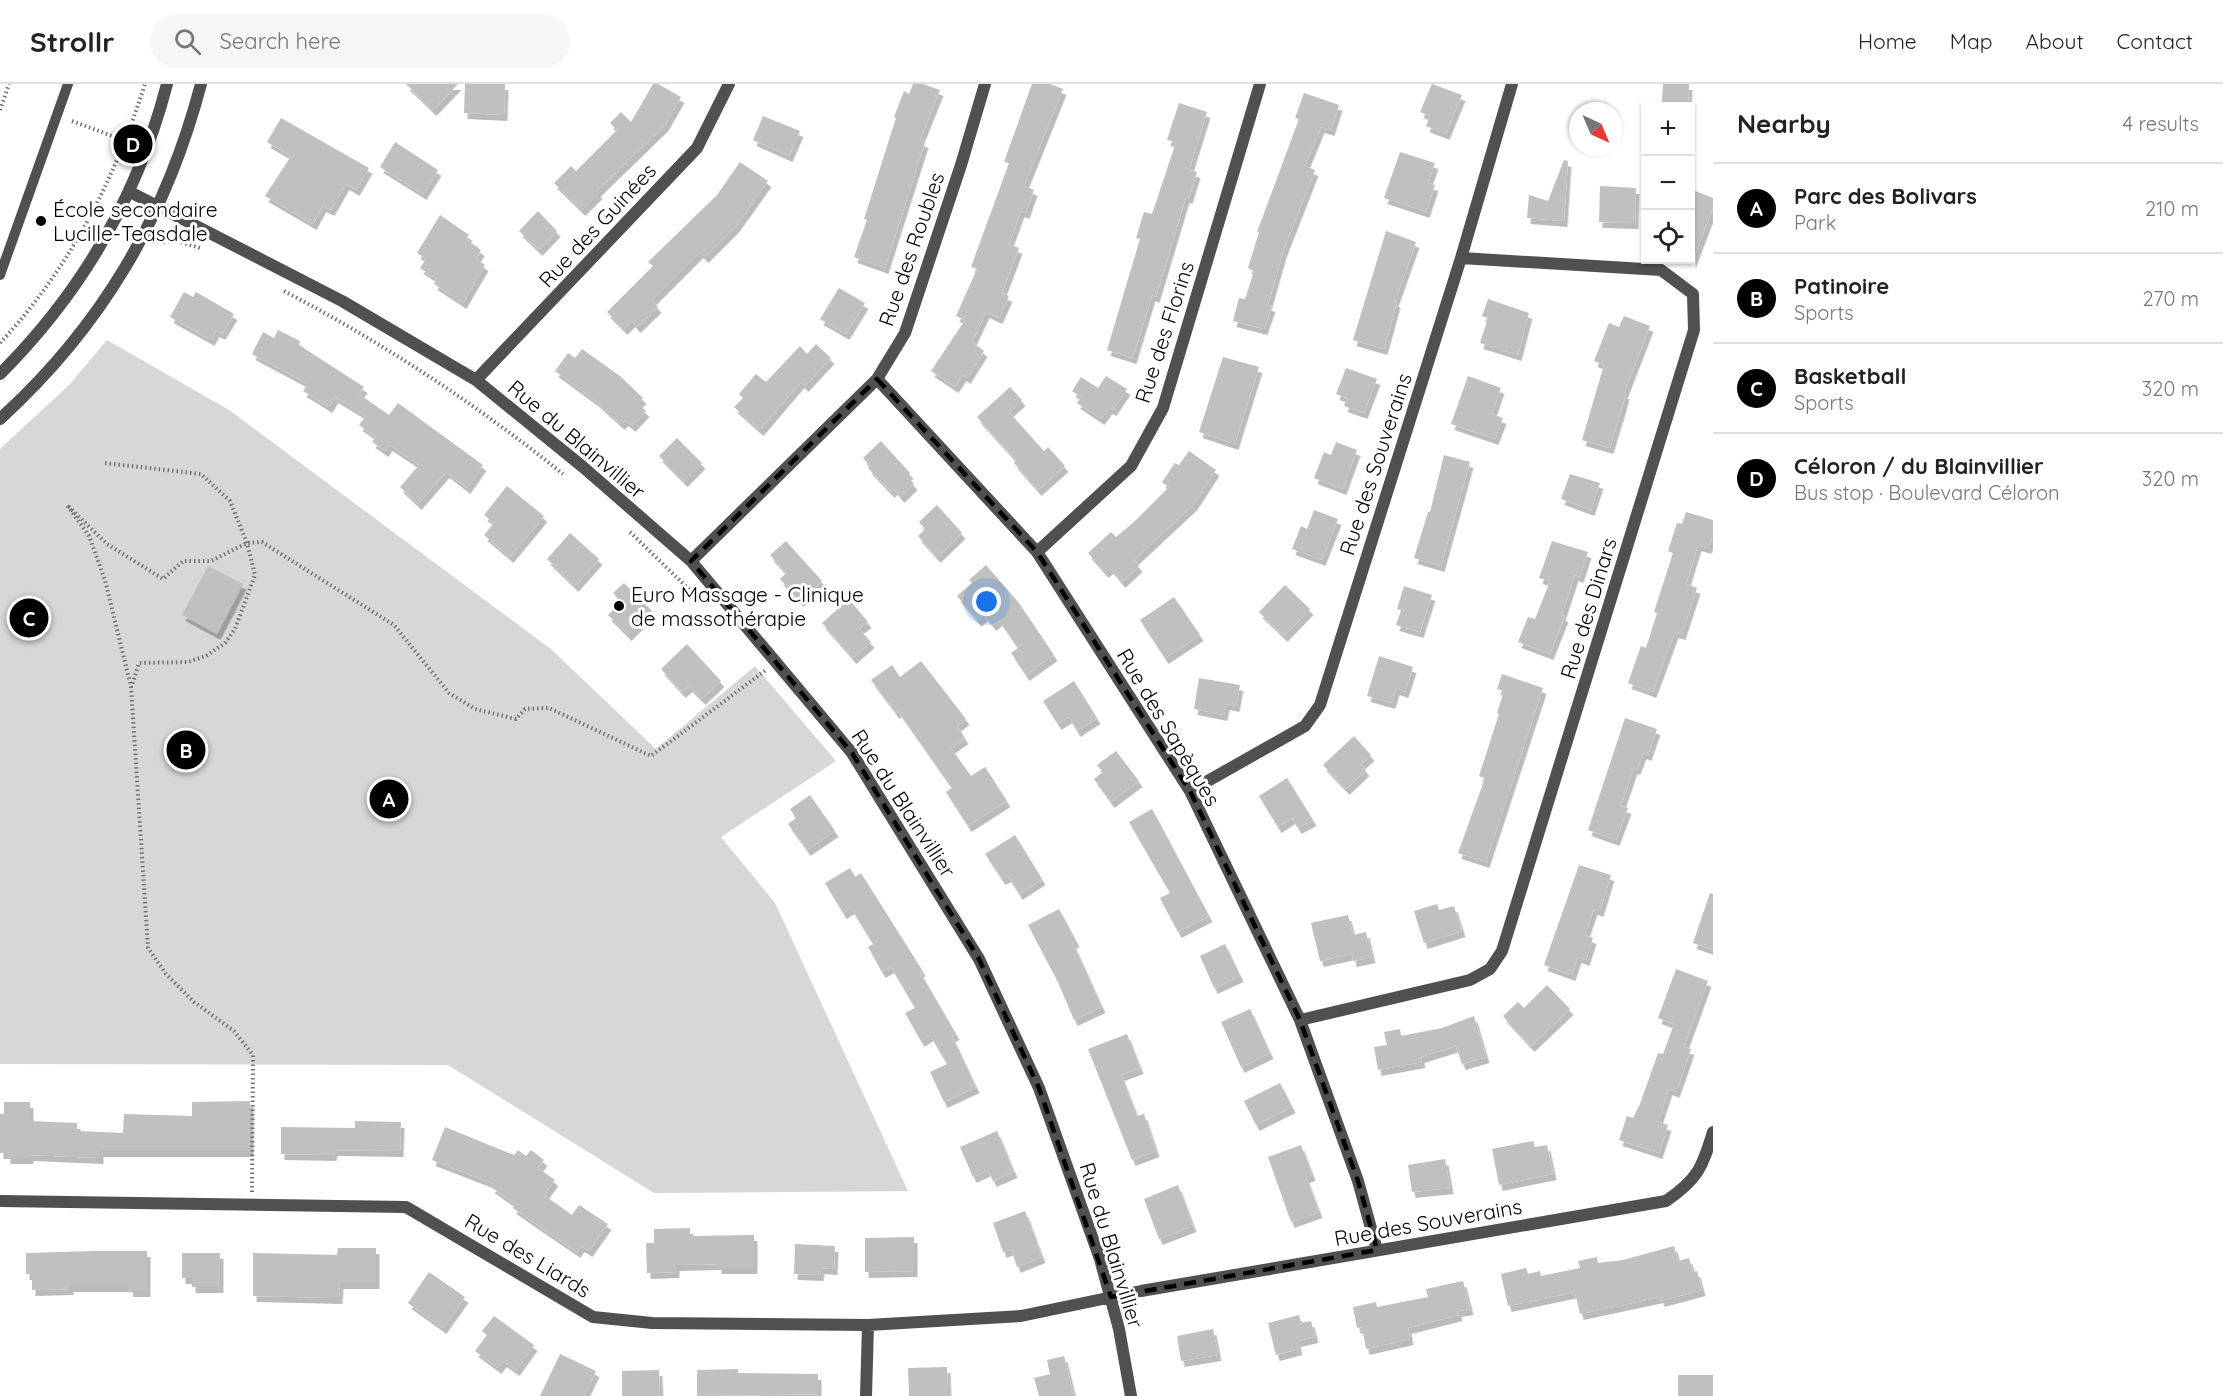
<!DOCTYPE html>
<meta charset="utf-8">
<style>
body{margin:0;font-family:Quicksand,sans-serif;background:#f6f6f6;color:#222}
.controls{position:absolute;right:18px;top:18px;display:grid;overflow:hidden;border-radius:0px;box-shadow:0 2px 4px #0004}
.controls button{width:54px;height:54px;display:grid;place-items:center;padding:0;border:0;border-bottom:2px solid #e0e0e0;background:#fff;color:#222;font:30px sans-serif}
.compass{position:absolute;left:1569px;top:18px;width:54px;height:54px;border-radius:50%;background:#fff;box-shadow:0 2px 4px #0004;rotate:136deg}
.you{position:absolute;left:987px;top:518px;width:21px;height:21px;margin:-15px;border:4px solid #fff;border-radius:50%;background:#1a73e8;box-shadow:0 0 0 9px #1a73e833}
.badge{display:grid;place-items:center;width:39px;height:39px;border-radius:50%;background:#000;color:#fff;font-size:20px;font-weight:700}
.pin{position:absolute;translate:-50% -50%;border:3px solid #fff;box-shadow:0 2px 6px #0006}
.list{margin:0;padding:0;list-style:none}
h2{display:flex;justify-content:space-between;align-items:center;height:78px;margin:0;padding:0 24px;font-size:26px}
h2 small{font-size:20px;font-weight:400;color:#767676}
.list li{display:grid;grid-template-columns:39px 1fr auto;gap:18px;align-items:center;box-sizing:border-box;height:90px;padding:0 24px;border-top:2px solid #e0e0e0}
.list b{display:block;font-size:22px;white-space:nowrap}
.list p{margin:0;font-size:20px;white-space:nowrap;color:#767676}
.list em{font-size:20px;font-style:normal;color:#767676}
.icon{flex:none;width:33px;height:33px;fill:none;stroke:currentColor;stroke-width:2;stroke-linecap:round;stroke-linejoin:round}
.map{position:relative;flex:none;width:1713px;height:1312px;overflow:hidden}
header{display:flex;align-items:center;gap:36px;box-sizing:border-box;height:84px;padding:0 30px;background:#fff;border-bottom:2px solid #e0e0e0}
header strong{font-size:28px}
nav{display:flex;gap:33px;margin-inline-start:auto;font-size:21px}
.search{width:420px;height:54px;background:#f6f6f6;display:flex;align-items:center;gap:15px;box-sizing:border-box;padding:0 21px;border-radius:33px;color:#767676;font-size:22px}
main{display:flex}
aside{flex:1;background:#fff}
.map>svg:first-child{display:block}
.green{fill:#d7d7d7}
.building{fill:#c0c0c0;filter:url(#shadow)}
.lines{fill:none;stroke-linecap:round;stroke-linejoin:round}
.path{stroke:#727272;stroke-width:4;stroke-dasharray:1.5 3;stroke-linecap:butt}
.service{stroke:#505050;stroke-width:10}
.minor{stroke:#505050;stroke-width:12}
.tertiary{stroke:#505050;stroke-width:12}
.marked{fill:none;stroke:#000;stroke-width:4.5;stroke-dasharray:12 8;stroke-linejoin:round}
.poi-dot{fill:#000;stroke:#fff;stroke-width:2}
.labels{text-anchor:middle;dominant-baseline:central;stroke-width:6;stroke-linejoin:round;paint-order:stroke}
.poi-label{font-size:21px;fill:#000;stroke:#fff;text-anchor:start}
.street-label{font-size:21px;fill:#000;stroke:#fff}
</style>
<header>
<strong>Strollr</strong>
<div class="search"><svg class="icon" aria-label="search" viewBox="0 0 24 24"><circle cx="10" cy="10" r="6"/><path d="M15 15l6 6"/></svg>Search here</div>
<nav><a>Home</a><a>Map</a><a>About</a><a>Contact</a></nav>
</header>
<main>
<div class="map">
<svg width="1713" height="1312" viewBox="0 0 1713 1312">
<defs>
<filter id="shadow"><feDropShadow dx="3.5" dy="6" stdDeviation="0" flood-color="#0004"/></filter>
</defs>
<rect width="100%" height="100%" fill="#fff"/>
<path class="green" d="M 107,256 L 229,326 L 552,566 L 656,665 L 755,582 L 836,677 L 721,753 L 775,819 L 908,1107 L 654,1109 L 448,981 L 0,980 L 0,365 L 70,300 Z"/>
<path class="building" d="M 406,0 L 458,0 L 433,26 Z
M 465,0 L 505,0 L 504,31 L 464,29 Z
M 653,0 L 658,0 L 681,13 L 665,41 L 597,107 L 599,109 L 582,126 L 554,99 L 571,82 L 576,87 L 617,46 L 610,39 L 621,28 L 631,38 Z
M 913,0 L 923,0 L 940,6 L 920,56 L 925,58 L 885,184 L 854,173 L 867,136 L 864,135 L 896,34 L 894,33 L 904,7 L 909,10 Z
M 1032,0 L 1050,0 L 1063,5 L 1024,102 L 1034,106 L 1026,129 L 1021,127 L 1009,160 L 1019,164 L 1002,209 L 1009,212 L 999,234 L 986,228 L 972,258 L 984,267 L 967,294 L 963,291 L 955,303 L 931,287 L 965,236 L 956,232 L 977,185 L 971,183 L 1009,79 L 1004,78 Z
M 1432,0 L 1462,11 L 1446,50 L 1426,42 L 1430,32 L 1420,28 Z
M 1663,0 L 1689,0 L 1688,19 L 1662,18 Z
M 1304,9 L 1339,21 L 1331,46 L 1321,43 L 1305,82 L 1315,86 L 1283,168 L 1268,221 L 1272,222 L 1264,245 L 1233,237 L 1239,214 L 1245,215 L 1254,187 L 1248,184 L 1259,148 L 1257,148 L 1299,35 L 1295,34 Z
M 1179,19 L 1207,28 L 1189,86 L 1197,88 L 1189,114 L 1186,113 L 1156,213 L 1152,211 L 1133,274 L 1107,266 L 1140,155 L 1136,154 L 1144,128 L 1152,130 L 1176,58 L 1167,56 Z
M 763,32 L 800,47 L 789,72 L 753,56 Z
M 281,34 L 369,84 L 356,106 L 346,100 L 331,126 L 323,122 L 313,140 L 265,112 L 291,72 L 267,58 Z
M 395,58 L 438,86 L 423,110 L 380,83 Z
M 1400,68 L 1435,79 L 1428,99 L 1435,101 L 1426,128 L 1384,114 Z
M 1564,76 L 1568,77 L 1564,137 L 1527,134 L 1529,111 L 1548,117 Z
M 740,78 L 768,97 L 736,142 L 705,173 L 700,168 L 652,216 L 658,223 L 637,243 L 632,237 L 624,245 L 607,228 L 653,182 L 648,178 L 717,111 Z
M 1600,102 L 1636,104 L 1635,139 L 1599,138 Z
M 1690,105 L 1713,114 L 1713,124 L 1692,179 Z
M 538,127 L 557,147 L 539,166 L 519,147 Z
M 440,131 L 469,151 L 466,155 L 481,166 L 476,175 L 485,181 L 463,219 L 434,200 L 437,195 L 420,184 L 426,175 L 417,169 Z
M 1386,147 L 1416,158 L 1395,217 L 1397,218 L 1384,265 L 1353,256 Z
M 839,204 L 865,219 L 846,250 L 820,235 Z
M 184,208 L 193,213 L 196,208 L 234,230 L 222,250 L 216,247 L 211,256 L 170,233 Z
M 1488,215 L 1529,229 L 1518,271 L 1480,259 L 1488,234 L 1482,232 Z
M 1624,232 L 1650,242 L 1624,309 L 1626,309 L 1623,321 L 1610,364 L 1582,356 L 1604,281 L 1594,277 L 1609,239 L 1619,243 Z
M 278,246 L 300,257 L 299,261 L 364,303 L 359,310 L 389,331 L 398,319 L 483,381 L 467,404 L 446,388 L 418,420 L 400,403 L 419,381 L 389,361 L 385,367 L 372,358 L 376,353 L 359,341 L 366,332 L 335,313 L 329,323 L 303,307 L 308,300 L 252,270 L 263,248 L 274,254 Z
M 816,260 L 831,274 L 805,302 L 801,298 L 760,346 L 734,323 L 743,314 L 739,310 L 756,290 L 766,298 L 800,262 L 807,270 Z
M 582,265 L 620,292 L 643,314 L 638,319 L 646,327 L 632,342 L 625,336 L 621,340 L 597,318 L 555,287 L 568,269 L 575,274 Z
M 1223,273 L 1259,283 L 1235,360 L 1199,348 Z
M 1346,284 L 1377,295 L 1364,329 L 1344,322 L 1347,314 L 1336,310 Z
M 1106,292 L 1127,305 L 1113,326 L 1109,324 L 1101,335 L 1077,319 L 1081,313 L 1072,307 L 1081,293 L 1098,304 Z
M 1468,292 L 1501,304 L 1492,330 L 1503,334 L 1495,355 L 1451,340 Z
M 1010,303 L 1022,316 L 1009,328 L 1044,367 L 1048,363 L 1065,382 L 1038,406 L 1014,379 L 1016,376 L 977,333 Z
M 677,354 L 702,379 L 684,397 L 659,372 Z
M 881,357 L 910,389 L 907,392 L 914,400 L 901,413 L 894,405 L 891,408 L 868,384 L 870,382 L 863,374 Z
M 1336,358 L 1357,366 L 1343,405 L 1314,394 L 1324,368 L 1331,371 Z
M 1189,367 L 1216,386 L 1194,420 L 1134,476 L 1139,482 L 1122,498 L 1110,484 L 1105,488 L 1088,469 L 1111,448 L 1116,453 L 1135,437 L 1169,403 L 1162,398 L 1175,379 L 1179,381 Z
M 1444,371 L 1470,378 L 1441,482 L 1414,474 L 1428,428 L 1430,428 Z
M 1570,390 L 1600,399 L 1591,426 L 1561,415 Z
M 507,402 L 544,432 L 510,473 L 484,451 L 494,439 L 484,431 Z
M 937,421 L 962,449 L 937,473 L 918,452 L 925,445 L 919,438 Z
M 1314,426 L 1338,435 L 1322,476 L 1292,465 L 1301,442 L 1307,445 Z
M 1686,428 L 1713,436 L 1713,450 L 1708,464 L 1698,461 L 1686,500 L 1697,504 L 1682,550 L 1675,548 L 1653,608 L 1628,599 L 1641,562 L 1646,564 L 1657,529 L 1654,528 L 1673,469 L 1668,467 L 1677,439 L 1682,440 Z
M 570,449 L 599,475 L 575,502 L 547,475 Z
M 786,457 L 822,497 L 800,517 L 780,495 L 786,489 L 770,471 Z
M 1552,457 L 1588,468 L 1580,493 L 1575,491 L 1562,531 L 1565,532 L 1550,570 L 1518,558 L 1528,533 L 1535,535 L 1550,497 L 1539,494 Z
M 986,481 L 1019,519 L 1054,571 L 1026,591 L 1011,569 L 1018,564 L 999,536 L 993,541 L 984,531 L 978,537 L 957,512 L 972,499 L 969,496 Z
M 208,482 L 243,500 L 217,550 L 182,531 Z
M 624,499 L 652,527 L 628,551 L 608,531 L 621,518 L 613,509 Z
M 1285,501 L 1310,525 L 1284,552 L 1259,528 Z
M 1404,502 L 1432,511 L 1420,548 L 1396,541 L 1401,526 L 1397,525 Z
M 1174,513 L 1200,551 L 1165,574 L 1140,536 Z
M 849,515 L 868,538 L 859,545 L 871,558 L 853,574 L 822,539 Z
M 687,560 L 721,597 L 702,615 L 689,602 L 682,608 L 661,585 Z
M 1379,572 L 1413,583 L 1405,608 L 1396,605 L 1392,619 L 1367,612 Z
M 921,577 L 966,635 L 957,642 L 965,654 L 951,664 L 971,692 L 985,683 L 1007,717 L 968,742 L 946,708 L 952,704 L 898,627 L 896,629 L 871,596 L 892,581 L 900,593 Z
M 1502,590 L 1543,604 L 1486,778 L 1458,769 L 1485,694 L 1479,692 L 1499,630 L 1497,629 L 1504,607 L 1497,605 Z
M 1199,594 L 1240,601 L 1236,622 L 1226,620 L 1224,631 L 1194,625 Z
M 1074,597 L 1097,634 L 1077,647 L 1069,633 L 1058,640 L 1043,617 Z
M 1625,634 L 1657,645 L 1648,671 L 1643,669 L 1637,685 L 1634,684 L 1621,722 L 1628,724 L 1616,756 L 1588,746 Z
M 1354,652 L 1371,671 L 1361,680 L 1366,686 L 1346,705 L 1323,681 Z
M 1116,667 L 1139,697 L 1111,718 L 1094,695 L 1103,688 L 1097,681 Z
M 1287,694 L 1313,736 L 1298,744 L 1292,734 L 1278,743 L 1259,712 Z
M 810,711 L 835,747 L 807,766 L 788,740 L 796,734 L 790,725 Z
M 1152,725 L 1209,832 L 1178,848 L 1160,814 L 1170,809 L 1129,738 Z
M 1015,751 L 1042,795 L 1019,810 L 1008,792 L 1002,795 L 985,770 Z
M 1579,781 L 1611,791 L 1600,827 L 1594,825 L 1585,851 L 1593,854 L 1586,876 L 1578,873 L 1572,891 L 1544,881 Z
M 850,784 L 855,793 L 861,789 L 922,886 L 920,888 L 956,950 L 952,952 L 976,1003 L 944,1018 L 930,988 L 947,980 L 930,951 L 921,957 L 905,929 L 915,924 L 891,883 L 882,888 L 868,863 L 873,860 L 851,824 L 843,829 L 825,799 Z
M 1710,809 L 1713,810 L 1713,866 L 1693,859 Z
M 1437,820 L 1439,826 L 1454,822 L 1462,847 L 1424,859 L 1414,827 Z
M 1059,825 L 1076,857 L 1073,859 L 1102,923 L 1074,936 L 1058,898 L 1028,841 Z
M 1348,831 L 1353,851 L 1366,848 L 1372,873 L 1353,877 L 1352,870 L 1320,877 L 1311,839 Z
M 1225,860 L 1240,892 L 1214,904 L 1200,872 Z
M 1676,885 L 1708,897 L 1684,963 L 1691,965 L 1676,1008 L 1669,1005 L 1658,1038 L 1668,1041 L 1659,1069 L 1619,1056 L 1627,1032 L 1633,1034 L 1640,1020 L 1658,969 L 1663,970 L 1674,940 L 1658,934 Z
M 1547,901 L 1570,925 L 1531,962 L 1503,932 L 1518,918 L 1524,924 Z
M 1250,925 L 1270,969 L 1241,983 L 1221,938 Z
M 1474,932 L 1486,973 L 1462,980 L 1456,962 L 1421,973 L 1422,978 L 1378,986 L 1374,963 L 1387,961 L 1384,948 L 1400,945 L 1401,952 L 1442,944 Z
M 1127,950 L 1140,984 L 1121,991 L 1137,1032 L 1144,1030 L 1156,1067 L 1132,1076 L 1088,965 Z
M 1280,999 L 1292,1023 L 1256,1041 L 1244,1017 Z
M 250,1017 L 250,1067 L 100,1067 L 100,1074 L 30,1071 L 30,1074 L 7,1074 L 7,1069 L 0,1069 L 0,1030 L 4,1030 L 4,1018 L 30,1018 L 30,1037 L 77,1039 L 77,1047 L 123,1049 L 124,1030 L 192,1032 L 192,1018 Z
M 355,1037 L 401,1038 L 400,1067 L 334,1066 L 333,1071 L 281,1070 L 281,1043 L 355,1044 Z
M 445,1043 L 514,1071 L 518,1066 L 526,1072 L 531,1066 L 544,1076 L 538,1084 L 555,1096 L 544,1111 L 572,1131 L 579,1121 L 608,1140 L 589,1167 L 581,1162 L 577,1168 L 533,1138 L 513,1124 L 515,1120 L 491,1103 L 494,1100 L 432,1076 Z
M 997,1047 L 1014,1088 L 993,1097 L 988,1086 L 973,1093 L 960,1063 Z
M 1533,1057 L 1535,1063 L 1547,1061 L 1553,1090 L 1499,1101 L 1492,1065 Z
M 1301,1061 L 1312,1091 L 1306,1093 L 1319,1128 L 1291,1138 L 1268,1073 Z
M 1445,1075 L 1450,1104 L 1412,1108 L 1408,1081 Z
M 1178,1101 L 1193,1142 L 1159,1155 L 1144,1115 Z
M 1025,1127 L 1042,1173 L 1017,1183 L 1011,1165 L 1003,1168 L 993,1139 Z
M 690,1144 L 690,1152 L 754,1151 L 754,1184 L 718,1184 L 718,1180 L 676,1181 L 676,1188 L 647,1189 L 646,1159 L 654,1159 L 654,1145 Z
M 914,1153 L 914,1187 L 865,1188 L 865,1154 Z
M 795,1160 L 835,1162 L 834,1185 L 821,1184 L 820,1191 L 794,1190 Z
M 1674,1162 L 1678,1177 L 1689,1174 L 1693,1188 L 1697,1187 L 1702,1206 L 1661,1217 L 1660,1213 L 1580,1230 L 1575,1208 L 1508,1222 L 1501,1190 L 1526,1184 L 1528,1190 L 1540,1187 L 1541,1192 L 1580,1184 L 1578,1177 L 1597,1173 L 1598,1179 L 1623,1176 Z
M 338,1164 L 376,1164 L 376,1199 L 340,1199 L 339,1214 L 253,1212 L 253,1169 L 337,1171 Z
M 95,1167 L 147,1167 L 147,1207 L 130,1207 L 129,1202 L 70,1202 L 70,1205 L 32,1206 L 32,1190 L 26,1190 L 26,1169 Z
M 182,1169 L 220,1169 L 220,1203 L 192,1203 L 192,1194 L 182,1194 Z
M 429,1188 L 465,1213 L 443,1244 L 408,1219 Z
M 1463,1197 L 1470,1225 L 1458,1227 L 1459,1231 L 1408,1244 L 1410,1255 L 1366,1265 L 1362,1243 L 1357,1244 L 1353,1223 L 1376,1218 L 1377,1223 L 1428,1213 L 1426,1205 Z
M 1299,1231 L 1301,1239 L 1311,1237 L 1315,1253 L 1297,1257 L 1299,1265 L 1276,1271 L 1268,1239 Z
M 494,1232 L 534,1261 L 516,1286 L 503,1277 L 498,1284 L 475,1267 L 487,1251 L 482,1247 Z
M 1213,1245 L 1218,1271 L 1181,1277 L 1177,1252 Z
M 560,1270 L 596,1287 L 584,1312 L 540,1312 Z
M 1064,1272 L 1074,1312 L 1039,1312 L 1034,1294 L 1050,1290 L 1047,1276 Z
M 947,1283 L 948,1312 L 909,1312 L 908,1284 Z
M 738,1285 L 738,1289 L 818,1290 L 818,1310 L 697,1312 L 697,1286 Z
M 659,1286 L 660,1312 L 622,1312 L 622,1287 Z
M 1678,1291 L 1713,1291 L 1713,1312 L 1678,1312 Z"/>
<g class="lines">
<path class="path" d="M 0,26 L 9,0
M 72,37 L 126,57
M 156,153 L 163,158 L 177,157 L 200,164
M 284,207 C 383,259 476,320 563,390
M 0,259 C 70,184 114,97 145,0
M 105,379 L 201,390 L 230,417 L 247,459 L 255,491 L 235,545 L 225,559 L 206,572 L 188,578 L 139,579 L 132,601
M 630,448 L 698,514
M 252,1108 L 253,971 L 234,947 L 194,918 L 166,890 L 148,864 L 131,603 L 105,496 L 89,452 L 67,421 L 107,460 L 163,495 L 183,477 L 211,477 L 247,459 L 262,458 L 394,541 L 449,609 L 475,625 L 516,635 L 525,625 L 549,624 L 651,672 L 766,586"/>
<path class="service" d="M 0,191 L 68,0"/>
<path class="minor" d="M 130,108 L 342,217 L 476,296 L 583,383 L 691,477 L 852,669 L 979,875 L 1039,1004 L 1100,1175 L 1119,1245 L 1131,1312
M 877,295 L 1037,468 L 1190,707 L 1300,936 L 1358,1097 L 1377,1166
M 476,296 L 697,64 L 729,0
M 1037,468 L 1131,382 L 1163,324 L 1260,0
M 691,477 L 877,295 L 905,249 L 961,81 L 985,0
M 1190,707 L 1305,642 L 1320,621 L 1461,174 L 1512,0
M 1300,936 L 1470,896 L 1490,885 L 1502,867 L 1694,246 L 1693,210 L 1661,186 L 1461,174
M 0,1117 L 406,1123 L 593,1233 L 652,1239 L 868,1241 L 1021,1232 L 1141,1207 L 1666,1117 C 1698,1095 1702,1084 1713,1048
M 866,1312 L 868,1241"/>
<path class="tertiary" d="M 0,290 C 81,209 138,112 167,0
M 0,335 C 102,242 166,133 201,0"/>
</g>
<path class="marked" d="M 877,295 L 1037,468 L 1190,707 L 1300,936 L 1358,1097 L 1377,1166 L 1111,1213 L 1039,1004 L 979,875 L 852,669 L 691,477 Z"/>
<g class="poi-dot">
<circle cx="41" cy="137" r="6"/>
<circle cx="619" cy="522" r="6"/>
</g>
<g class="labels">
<g class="poi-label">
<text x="53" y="125">École secondaire<tspan x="53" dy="24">Lucille-Teasdale</tspan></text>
<text x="631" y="510">Euro Massage - Clinique<tspan x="631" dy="24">de massothérapie</tspan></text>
</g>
<g class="street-label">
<text transform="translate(597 141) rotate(-47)">Rue des Guinées</text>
<text transform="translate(911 165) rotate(-71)">Rue des Roubles</text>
<text transform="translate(1164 248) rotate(-72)">Rue des Florins</text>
<text transform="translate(577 355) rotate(40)">Rue du Blainvillier</text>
<text transform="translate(1375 380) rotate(-72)">Rue des Souverains</text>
<text transform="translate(1588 524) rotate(-73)">Rue des Dinars</text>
<text transform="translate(1169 643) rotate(59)">Rue des Sapèques</text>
<text transform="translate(904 719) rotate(57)">Rue du Blainvillier</text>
<text transform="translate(1428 1138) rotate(-10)">Rue des Souverains</text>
<text transform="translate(1112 1161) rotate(73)">Rue du Blainvillier</text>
<text transform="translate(528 1171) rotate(31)">Rue des Liards</text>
</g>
</g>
</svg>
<div class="controls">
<button>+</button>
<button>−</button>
<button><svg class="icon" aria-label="locate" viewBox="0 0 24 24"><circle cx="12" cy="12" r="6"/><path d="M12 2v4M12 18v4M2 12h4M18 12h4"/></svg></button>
</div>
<svg class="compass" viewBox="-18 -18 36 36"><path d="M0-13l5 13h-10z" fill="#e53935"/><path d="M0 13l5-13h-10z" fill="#767676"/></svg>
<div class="you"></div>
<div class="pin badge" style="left:389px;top:715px">A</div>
<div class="pin badge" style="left:186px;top:666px">B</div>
<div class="pin badge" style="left:29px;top:534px">C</div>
<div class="pin badge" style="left:133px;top:60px">D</div>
</div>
<aside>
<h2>Nearby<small>4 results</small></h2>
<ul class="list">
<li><span class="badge">A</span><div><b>Parc des Bolivars</b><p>Park</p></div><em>210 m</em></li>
<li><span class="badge">B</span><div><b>Patinoire</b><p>Sports</p></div><em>270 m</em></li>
<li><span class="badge">C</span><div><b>Basketball</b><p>Sports</p></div><em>320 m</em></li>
<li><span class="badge">D</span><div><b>Céloron / du Blainvillier</b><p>Bus stop · Boulevard Céloron</p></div><em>320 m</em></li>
</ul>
</aside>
</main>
